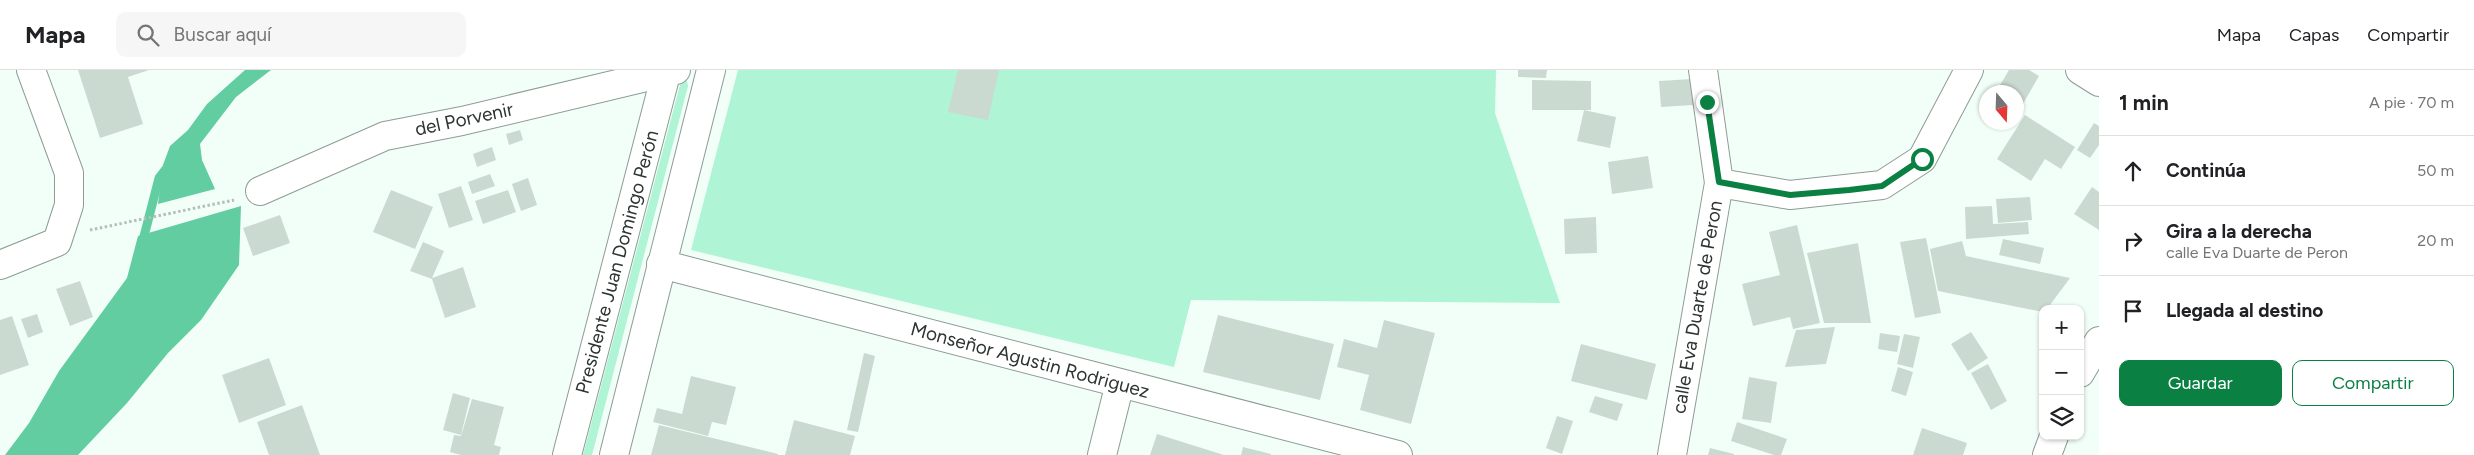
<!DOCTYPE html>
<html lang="es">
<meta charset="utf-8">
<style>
body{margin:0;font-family:Figtree,sans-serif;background:#f6f6f6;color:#202124}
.controls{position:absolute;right:15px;bottom:15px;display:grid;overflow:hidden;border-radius:10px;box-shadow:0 1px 4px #0004}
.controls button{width:45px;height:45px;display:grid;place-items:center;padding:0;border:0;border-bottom:1px solid #e0e0e0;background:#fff;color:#202124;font:25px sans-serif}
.compass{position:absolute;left:1979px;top:15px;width:45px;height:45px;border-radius:50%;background:#fff;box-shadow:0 1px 4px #0004;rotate:161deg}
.stop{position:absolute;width:15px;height:15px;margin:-11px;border:4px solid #0b8043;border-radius:50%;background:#fff}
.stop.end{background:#0b8043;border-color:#fff;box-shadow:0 1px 5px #0008}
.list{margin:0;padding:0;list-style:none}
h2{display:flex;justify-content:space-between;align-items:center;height:65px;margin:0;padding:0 20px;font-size:21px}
h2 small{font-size:16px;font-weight:400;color:#757577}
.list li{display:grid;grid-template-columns:32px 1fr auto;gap:15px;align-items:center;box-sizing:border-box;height:70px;padding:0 20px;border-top:1px solid #e0e0e0}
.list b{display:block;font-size:19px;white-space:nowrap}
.list p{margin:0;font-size:16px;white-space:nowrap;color:#757577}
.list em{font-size:16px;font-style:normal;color:#757577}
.actions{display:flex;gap:10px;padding:15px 20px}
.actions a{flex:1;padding:11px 0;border:1px solid #0b8043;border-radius:10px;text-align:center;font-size:18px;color:#0b8043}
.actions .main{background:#0b8043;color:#fff}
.icon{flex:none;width:28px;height:28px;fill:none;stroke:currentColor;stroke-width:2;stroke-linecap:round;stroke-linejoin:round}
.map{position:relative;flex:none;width:2099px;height:385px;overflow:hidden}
header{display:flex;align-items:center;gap:30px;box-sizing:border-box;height:70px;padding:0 25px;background:#fff;border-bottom:1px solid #e0e0e0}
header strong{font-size:24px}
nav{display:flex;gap:28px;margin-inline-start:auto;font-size:18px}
.search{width:350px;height:45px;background:#f6f6f6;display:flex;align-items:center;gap:12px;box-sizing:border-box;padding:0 18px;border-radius:10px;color:#757577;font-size:19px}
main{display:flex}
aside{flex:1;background:#fff}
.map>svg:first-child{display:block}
.green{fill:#aff4d4}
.water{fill:#61cda1}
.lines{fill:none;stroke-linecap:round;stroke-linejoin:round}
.stream{stroke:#61cda1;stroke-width:9}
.building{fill:#cadad1}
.minor-casing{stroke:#8d9c94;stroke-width:30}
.tertiary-casing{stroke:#8d9c94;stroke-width:30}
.primary-casing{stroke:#8d9c94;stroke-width:30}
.path{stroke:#b5bfba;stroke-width:3;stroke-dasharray:2.5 2.5;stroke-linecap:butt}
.minor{stroke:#fff;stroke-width:28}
.tertiary{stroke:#fff;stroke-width:28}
.primary{stroke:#fff;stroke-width:28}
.route{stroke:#0b8043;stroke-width:6}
.labels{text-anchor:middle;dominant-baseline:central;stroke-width:4;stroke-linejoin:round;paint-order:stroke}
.street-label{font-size:19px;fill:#2e3431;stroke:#fff}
</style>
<header>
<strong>Mapa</strong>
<div class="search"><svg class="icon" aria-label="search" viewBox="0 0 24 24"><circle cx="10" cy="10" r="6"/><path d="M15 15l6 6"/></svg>Buscar aquí</div>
<nav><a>Mapa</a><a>Capas</a><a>Compartir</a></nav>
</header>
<main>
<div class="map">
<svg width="2099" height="385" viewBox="0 0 2099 385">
<rect width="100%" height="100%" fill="#f2fff8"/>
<path class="green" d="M 738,0 L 1496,0 L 1495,43 L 1560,233 L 1191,230 L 1174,297 L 691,180 Z
M 681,11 L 687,11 L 688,16 L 592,385 L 583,385 Z"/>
<path class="water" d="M 245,0 L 271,0 L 236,27 L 200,74 L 202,90 L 215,119 L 158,134 L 163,95 L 170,76 L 188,60 L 207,34 Z
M 241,136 L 239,195 L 201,250 L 168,283 L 127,333 L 78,385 L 5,385 L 29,353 L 59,301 L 127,208 L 138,166 Z"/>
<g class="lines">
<path class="stream" d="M 142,174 L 159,108 L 169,95"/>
</g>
<path class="building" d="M 78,0 L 149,0 L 128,7 L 143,54 L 100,68 Z
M 958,0 L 999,0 L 988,50 L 948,42 Z
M 1518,0 L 1547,0 L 1546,8 L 1518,7 Z
M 2009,0 L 2029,0 L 2039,6 L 2016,46 L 2016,22 L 1996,22 Z
M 1692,9 L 1694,35 L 1661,37 L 1659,11 Z
M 1532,10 L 1591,11 L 1591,40 L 1532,40 Z
M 1584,40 L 1616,47 L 1610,78 L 1577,71 Z
M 2025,45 L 2075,77 L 2061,99 L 2045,89 L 2031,111 L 1997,89 Z
M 2094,53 L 2099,56 L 2099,75 L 2090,88 L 2077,80 Z
M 520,60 L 523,70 L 509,75 L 506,64 Z
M 492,77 L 496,90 L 477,97 L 473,84 Z
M 1648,86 L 1653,118 L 1612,124 L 1608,92 Z
M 490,104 L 495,116 L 472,124 L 468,112 Z
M 528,108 L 537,135 L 521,141 L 512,114 Z
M 461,116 L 473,150 L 449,158 L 438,124 Z
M 2092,117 L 2099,122 L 2099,160 L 2074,144 Z
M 391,120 L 433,137 L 415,179 L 373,162 Z
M 508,120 L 516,142 L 483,154 L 475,131 Z
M 2030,127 L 2032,150 L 1998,153 L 1996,129 Z
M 1992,136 L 1993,154 L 2028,152 L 2029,164 L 1966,169 L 1965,137 Z
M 280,145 L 290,173 L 253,186 L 243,158 Z
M 1596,147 L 1597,183 L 1565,184 L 1564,149 Z
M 1797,155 L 1820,253 L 1793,259 L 1790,247 L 1753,256 L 1742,214 L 1780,205 L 1769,162 Z
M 1926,168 L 1941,243 L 1915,248 L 1900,172 Z
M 2003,169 L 2044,178 L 2040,194 L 1999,185 Z
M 1962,171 L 1966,186 L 2070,208 L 2047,239 L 2043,239 L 2043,242 L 1938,221 L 1930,179 Z
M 423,172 L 444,181 L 432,208 L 463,197 L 476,237 L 445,248 L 432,209 L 410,201 Z
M 1858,173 L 1871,253 L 1824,253 L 1807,183 Z
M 80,211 L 93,247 L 70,256 L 56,219 Z
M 37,244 L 43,262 L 28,268 L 21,249 Z
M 1218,245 L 1334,274 L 1320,330 L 1203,302 Z
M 12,246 L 29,295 L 0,305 L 0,250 Z
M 1384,250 L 1435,263 L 1411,354 L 1360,340 L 1369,305 L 1337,297 L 1344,269 L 1377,278 Z
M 1835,257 L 1826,294 L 1785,297 L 1796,260 Z
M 1971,262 L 1988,288 L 1968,301 L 1951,274 Z
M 1880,263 L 1900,266 L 1897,282 L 1878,279 Z
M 1904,264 L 1920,267 L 1913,298 L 1897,294 Z
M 1581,274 L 1656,294 L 1647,330 L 1571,311 Z
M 864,283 L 875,286 L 858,362 L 847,360 Z
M 269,288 L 286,335 L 239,353 L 222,305 Z
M 1988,294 L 2007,331 L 1991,340 L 1971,303 Z
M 1898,297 L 1913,302 L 1906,326 L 1891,321 Z
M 691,306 L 736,317 L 726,355 L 712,352 L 708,366 L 653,352 L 657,338 L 682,344 Z
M 1749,307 L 1777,312 L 1771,353 L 1742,349 Z
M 453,323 L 470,328 L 461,365 L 443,360 Z
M 1595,326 L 1623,334 L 1617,351 L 1589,342 Z
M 472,329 L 504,337 L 494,375 L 501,377 L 499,385 L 461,385 L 450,382 L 454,365 L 461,366 Z
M 302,335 L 320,385 L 269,385 L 257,352 Z
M 1557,346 L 1573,351 L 1562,384 L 1546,378 Z
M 794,350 L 855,366 L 850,385 L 785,385 Z
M 1737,352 L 1787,369 L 1781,385 L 1774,385 L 1731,371 Z
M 659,355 L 778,384 L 778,385 L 651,385 Z
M 1922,358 L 1967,373 L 1963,385 L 1913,385 Z
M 1157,364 L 1224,385 L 1150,385 Z
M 1243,377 L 1271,384 L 1271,385 L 1241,385 Z
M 1710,378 L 1734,384 L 1734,385 L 1708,385 Z"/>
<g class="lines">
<g class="minor-casing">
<path id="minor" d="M 2080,0 L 2099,12
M 1719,113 L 1790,125 L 1882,115 L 1922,89 L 1969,0
M 260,121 L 385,66 L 462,51 L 676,0
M 661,194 L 1398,385
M 0,195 L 57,172 L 69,135 L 69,103 L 31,0
M 1102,385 L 1120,313
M 1672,385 L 1719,113 L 1703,0"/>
</g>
<g class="tertiary-casing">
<path id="tertiary" d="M 2080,303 L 2099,271
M 2047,385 L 2054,366"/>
</g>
<g class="primary-casing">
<path id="primary" d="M 567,385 L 667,0
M 614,385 L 711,0"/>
</g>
<path class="path" d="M 90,160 L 234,130"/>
<use href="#minor" class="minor"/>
<use href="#tertiary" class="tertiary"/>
<use href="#primary" class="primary"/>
</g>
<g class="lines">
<path class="route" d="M 1707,32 L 1719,112 L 1790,125 L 1849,120 L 1882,116 L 1922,89"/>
</g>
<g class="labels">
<g class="street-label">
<text transform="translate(464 49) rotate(-12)">del Porvenir</text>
<text transform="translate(617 192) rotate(-75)">Presidente Juan Domingo Perón</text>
<text transform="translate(1697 237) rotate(-80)">calle Eva Duarte de Peron</text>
<text transform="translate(1030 290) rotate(15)">Monseñor Agustin Rodriguez</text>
</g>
</g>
</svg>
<div class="controls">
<button>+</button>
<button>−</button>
<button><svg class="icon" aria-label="layers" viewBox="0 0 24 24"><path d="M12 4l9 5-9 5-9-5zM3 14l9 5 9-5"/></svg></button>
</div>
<svg class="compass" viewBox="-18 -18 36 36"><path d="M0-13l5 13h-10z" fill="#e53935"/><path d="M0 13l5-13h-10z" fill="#757577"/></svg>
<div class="stop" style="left:1922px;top:89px"></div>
<div class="stop end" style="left:1707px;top:32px"></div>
</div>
<aside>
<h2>1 min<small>A pie · 70 m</small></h2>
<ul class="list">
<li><svg class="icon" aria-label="ahead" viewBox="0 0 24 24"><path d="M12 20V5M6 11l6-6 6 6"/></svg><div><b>Continúa</b></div><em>50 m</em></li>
<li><svg class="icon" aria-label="right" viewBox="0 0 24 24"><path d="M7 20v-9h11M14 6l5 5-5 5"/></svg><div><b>Gira a la derecha</b><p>calle Eva Duarte de Peron</p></div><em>20 m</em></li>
<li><svg class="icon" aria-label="arrive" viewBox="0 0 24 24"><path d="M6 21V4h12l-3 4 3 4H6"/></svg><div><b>Llegada al destino</b></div></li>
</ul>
<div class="actions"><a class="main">Guardar</a><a>Compartir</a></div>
</aside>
</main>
